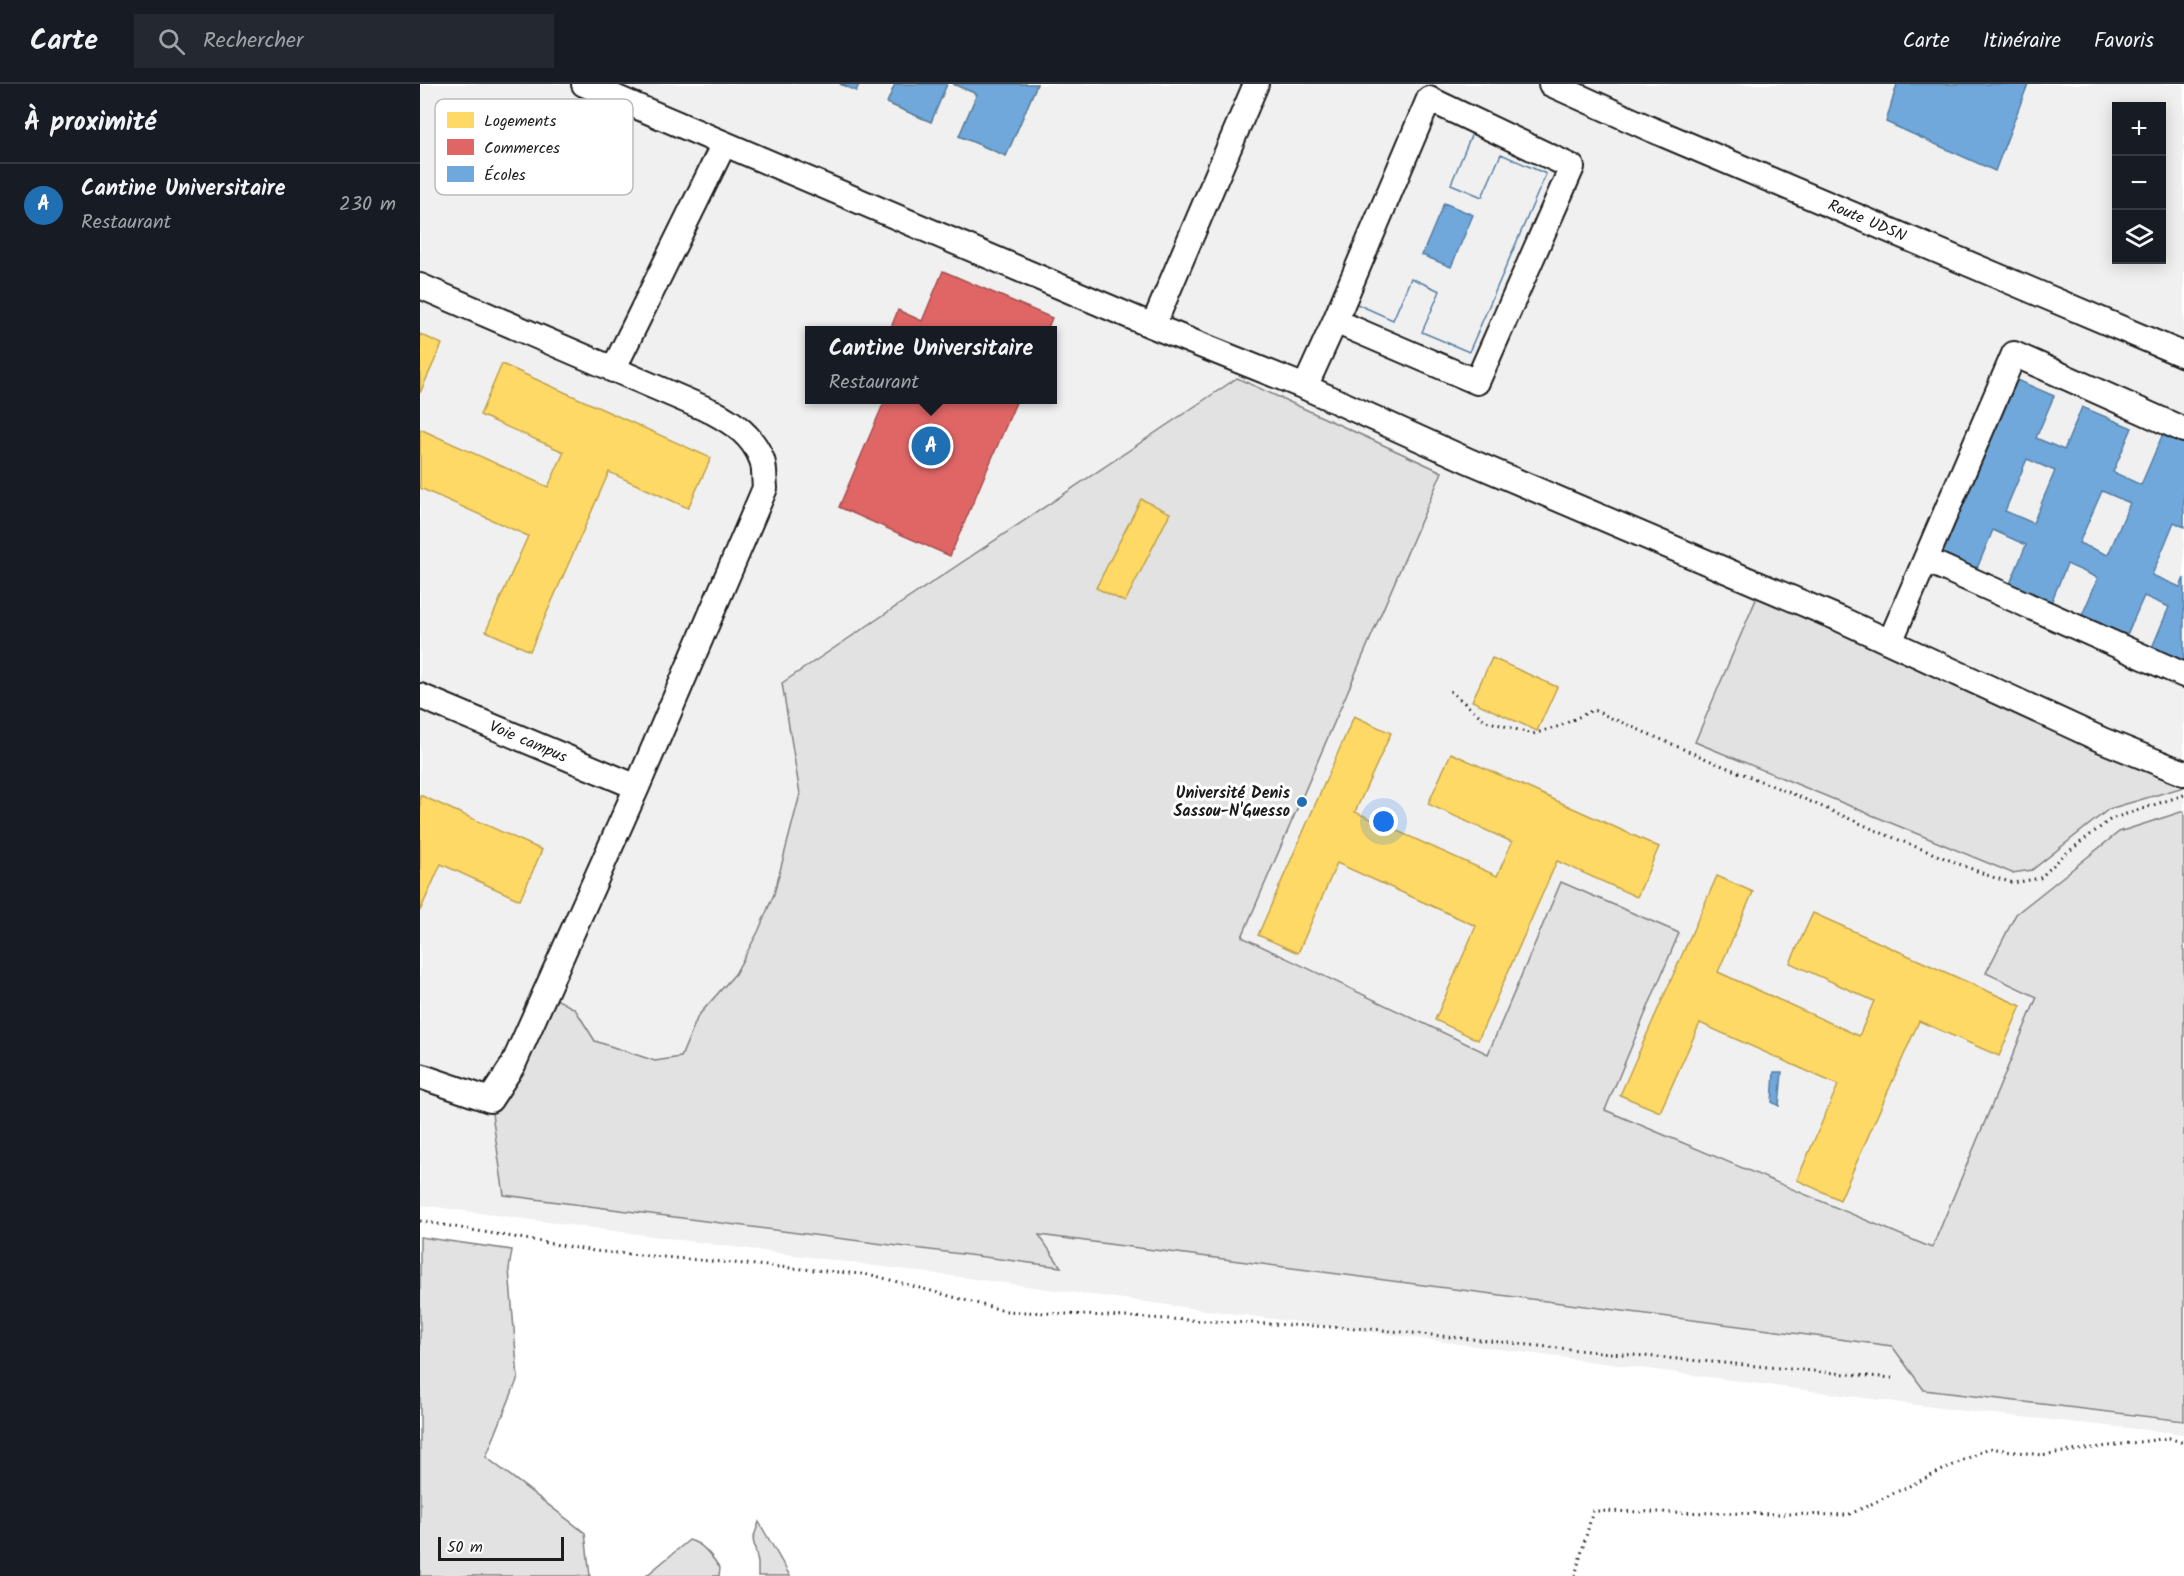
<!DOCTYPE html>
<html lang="fr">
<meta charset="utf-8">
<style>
body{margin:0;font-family:Kalam,sans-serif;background:#242831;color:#f1f3f6}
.controls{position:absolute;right:18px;top:18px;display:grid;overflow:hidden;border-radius:0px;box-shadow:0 3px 15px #0003}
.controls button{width:54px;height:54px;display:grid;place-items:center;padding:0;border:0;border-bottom:2px solid #363941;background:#171b24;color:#f1f3f6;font:30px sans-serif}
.scale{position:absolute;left:18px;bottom:15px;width:126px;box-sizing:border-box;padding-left:6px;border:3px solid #1c1c1c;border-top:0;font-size:16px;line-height:21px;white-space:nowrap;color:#1c1c1c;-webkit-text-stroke:4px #fff;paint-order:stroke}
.you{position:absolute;left:964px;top:738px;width:21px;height:21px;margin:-15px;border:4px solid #fff;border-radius:50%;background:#1a73e8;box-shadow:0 0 0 9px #1a73e833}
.badge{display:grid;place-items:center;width:39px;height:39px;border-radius:50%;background:#1f6fb2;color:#fff;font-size:20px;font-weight:700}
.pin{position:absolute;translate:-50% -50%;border:3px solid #fff;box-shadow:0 2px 6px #0006}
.popup{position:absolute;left:385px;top:242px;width:252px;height:78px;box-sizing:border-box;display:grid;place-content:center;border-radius:0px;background:#171b24;filter:drop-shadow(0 2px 4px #0005);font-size:20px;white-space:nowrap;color:#9ea1a6}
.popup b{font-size:22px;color:#f1f3f6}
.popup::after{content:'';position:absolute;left:50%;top:100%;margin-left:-12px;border:12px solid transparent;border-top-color:#171b24}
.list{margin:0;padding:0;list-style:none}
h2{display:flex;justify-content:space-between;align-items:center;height:78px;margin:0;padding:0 24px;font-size:26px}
h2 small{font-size:20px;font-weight:400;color:#9ea1a6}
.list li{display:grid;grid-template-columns:39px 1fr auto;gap:18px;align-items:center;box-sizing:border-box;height:84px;padding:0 24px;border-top:2px solid #363941}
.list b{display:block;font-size:22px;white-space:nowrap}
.list p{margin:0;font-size:20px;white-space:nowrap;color:#9ea1a6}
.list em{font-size:20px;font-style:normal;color:#9ea1a6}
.icon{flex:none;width:33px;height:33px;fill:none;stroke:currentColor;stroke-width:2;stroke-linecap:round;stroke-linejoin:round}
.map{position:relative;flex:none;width:1764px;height:1492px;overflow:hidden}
header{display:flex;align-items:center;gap:36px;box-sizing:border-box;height:84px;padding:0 30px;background:#171b24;border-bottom:2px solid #363941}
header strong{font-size:28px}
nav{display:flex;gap:33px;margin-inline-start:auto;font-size:21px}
.search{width:420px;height:54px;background:#242831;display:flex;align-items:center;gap:15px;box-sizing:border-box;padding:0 21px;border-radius:0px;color:#9ea1a6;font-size:22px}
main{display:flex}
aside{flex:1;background:#171b24}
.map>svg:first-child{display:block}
.built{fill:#f0f0f0;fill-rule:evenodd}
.green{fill:#e2e2e2;stroke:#7f7f7f;stroke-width:1.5}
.homes{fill:#ffd966;stroke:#bba050;stroke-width:1.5}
.shops{fill:#e06666;stroke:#a55050;stroke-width:1.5}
.schools{fill:#6fa8dc;stroke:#567ea2;stroke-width:1.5;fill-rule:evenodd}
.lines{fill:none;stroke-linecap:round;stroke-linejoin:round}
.minor-casing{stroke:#1c1c1c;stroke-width:28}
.path{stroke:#1c1c1c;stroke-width:3;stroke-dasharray:1.5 4.5;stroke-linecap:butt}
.minor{stroke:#fff;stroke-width:24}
.poi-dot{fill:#1f6fb2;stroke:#fff;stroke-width:2}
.labels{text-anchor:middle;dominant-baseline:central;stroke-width:6;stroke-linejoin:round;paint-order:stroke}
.street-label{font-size:16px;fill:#1c1c1c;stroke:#fff}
.poi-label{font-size:16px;font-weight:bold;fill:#1c1c1c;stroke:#fff;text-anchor:end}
.key{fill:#fff;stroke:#bbb;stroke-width:1.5}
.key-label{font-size:16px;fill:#1c1c1c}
</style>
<header>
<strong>Carte</strong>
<div class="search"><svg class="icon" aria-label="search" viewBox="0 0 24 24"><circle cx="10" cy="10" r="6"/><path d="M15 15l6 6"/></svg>Rechercher</div>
<nav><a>Carte</a><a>Itinéraire</a><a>Favoris</a></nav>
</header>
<main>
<aside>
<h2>À proximité<small></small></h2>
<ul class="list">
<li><span class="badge">A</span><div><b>Cantine Universitaire</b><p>Restaurant</p></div><em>230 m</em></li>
</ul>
</aside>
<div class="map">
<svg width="1764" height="1492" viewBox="0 0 1764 1492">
<rect width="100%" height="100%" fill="#fff"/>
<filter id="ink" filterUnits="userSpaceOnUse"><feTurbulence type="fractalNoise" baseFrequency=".0167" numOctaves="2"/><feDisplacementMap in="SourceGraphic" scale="12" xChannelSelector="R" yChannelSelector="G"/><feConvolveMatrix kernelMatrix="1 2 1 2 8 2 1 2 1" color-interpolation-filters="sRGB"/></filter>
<g filter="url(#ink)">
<path class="built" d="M 0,0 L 1764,0 L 1764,1350 L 1535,1326 L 0,1121 ZM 1696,22 L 1742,22 L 1742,176 L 1696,176 ZM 390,246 L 632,246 L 632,316 L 390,316 Z"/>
<path class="green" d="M 817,294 L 1022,388 L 822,853 L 1068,970 L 1141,798 L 1259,849 L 1185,1026 L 1512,1164 L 1617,913 L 1566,889 L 1596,830 L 1699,748 L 1764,727 L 1764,1337 L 1504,1306 L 1472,1262 L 619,1151 L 641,1183 L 84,1111 L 70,1016 L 125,909 L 155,925 L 175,957 L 235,977 L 261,973 L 278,932 L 315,890 L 338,848 L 354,810 L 380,710 L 362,599 Z
M 1337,513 L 1764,699 L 1764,703 L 1689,725 L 1612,786 L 1592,789 L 1275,658 Z
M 0,1153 L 92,1166 L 89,1185 L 98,1294 L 66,1373 L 165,1449 L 170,1492 L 0,1492 Z
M 339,1438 L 370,1492 L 338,1492 L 338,1479 L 333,1455 Z
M 269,1456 C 284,1460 291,1472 300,1484 L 299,1492 L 226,1492 Z"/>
<path class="homes" d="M 420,0 L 439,0 L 436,7 Z
M 475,0 L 527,0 L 511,38 L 467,19 Z
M 533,0 L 617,0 L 586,72 L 539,52 L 557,10 Z
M 0,250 L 22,260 L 0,309 Z
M 82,280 L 291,374 L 268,424 L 189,388 L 110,567 L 66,547 L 108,452 L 0,404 L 0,345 L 128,403 L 144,368 L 60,331 Z
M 721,415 L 750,429 L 705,518 L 676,504 Z
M 1072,574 L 1137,603 L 1117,647 L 1052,617 Z
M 934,632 L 971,649 L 935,728 L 1077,792 L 1092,758 L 1008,720 L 1031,669 L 1239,763 L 1217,813 L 1137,777 L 1058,956 L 1015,936 L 1056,842 L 917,779 L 878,869 L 838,851 Z
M 0,711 L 122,766 L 100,816 L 21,780 L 0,827 Z
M 1297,792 L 1333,808 L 1298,888 L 1439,952 L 1454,917 L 1370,879 L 1393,829 L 1601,922 L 1579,972 L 1499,937 L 1420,1116 L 1377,1096 L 1418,1001 L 1280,939 L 1240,1028 L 1200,1011 Z"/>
<path class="shops" d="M 523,187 L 632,234 L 627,246 L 470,246 L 478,226 L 502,237 Z
M 465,316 L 597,316 L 530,472 L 419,423 Z"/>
<path class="schools" d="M 420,0 L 439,0 L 436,7 Z
M 475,0 L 527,0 L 511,38 L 467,19 Z
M 533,0 L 617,0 L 586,72 L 539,52 L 557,10 Z
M 1477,0 L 1608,0 L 1575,87 L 1466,38 Z
M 1011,23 L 1055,42 L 1031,100 L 1062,113 L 1081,70 L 1126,90 L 1049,268 L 1002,248 L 1020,207 L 991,194 L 973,236 L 928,216 ZM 1024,119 L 1053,131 L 1031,183 L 1002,171 Z
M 1011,23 L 1055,42 L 1031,100 L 1062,113 L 1081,70 L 1126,90 L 1049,268 L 1002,248 L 1020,207 L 991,194 L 973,236 L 928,216 Z
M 1590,293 L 1634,312 L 1616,354 L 1644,366 L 1662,323 L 1712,344 L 1693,388 L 1721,401 L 1745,345 L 1764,353 L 1764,443 L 1754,438 L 1732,491 L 1760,503 L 1764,494 L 1764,580 L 1731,566 L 1749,523 L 1724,512 L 1705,555 L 1660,536 L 1678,494 L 1647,480 L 1630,521 L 1589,502 L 1606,461 L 1573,446 L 1555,489 L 1514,471 ZM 1607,375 L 1635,387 L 1613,439 L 1585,427 ZM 1682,407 L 1710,419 L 1688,471 L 1659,459 Z
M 1354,988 L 1362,988 L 1359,1022 L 1352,1018 Z"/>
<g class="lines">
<g class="minor-casing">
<path id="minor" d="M 164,0 L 733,242 L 885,303 L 1049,377 L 1420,535 L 1682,656 L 1764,689
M 1131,0 L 1233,46 L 1764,271
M 0,202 L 293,328 C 314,339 333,352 342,376 C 345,384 344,396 345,404 L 217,703 L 93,981 L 70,1016 L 0,992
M 733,242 L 836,0
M 193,286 L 304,60
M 885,303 L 915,237 L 1057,298 L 1152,83 L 1009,15 L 915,237
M 1506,476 L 1764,591
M 1470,558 L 1594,270 L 1764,346
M 0,612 L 217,703"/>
</g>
<path class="path" d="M 1030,607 L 1066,637 L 1113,650 L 1140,642 L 1173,626 L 1298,680 L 1373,710 L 1464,750 L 1572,793 L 1594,799 L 1620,794 L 1644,771 L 1691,735 L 1764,711
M 0,1137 L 174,1167 L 452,1191 L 585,1227 L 953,1245 L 1168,1267 L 1472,1294
M 1155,1492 L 1173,1427 L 1428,1431 L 1569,1364 L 1621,1371 L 1749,1354 L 1764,1359"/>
<use href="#minor" class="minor"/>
</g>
</g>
<circle class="poi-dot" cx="882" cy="718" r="6"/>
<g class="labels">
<g class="street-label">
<text transform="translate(1447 137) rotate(23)">Route UDSN</text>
<text transform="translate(108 658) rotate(23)">Voie campus</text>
</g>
<g class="poi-label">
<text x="870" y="709">Université Denis<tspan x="870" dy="18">Sassou-N'Guesso</tspan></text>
</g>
</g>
<rect x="15" y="15" width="198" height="96" rx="9" class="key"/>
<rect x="27" y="28" width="27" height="16" fill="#ffd966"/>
<rect x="27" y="55" width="27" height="16" fill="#e06666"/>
<rect x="27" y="82" width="27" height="16" fill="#6fa8dc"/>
<g class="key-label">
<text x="64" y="42">Logements</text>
<text x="64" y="69">Commerces</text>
<text x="64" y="96">Écoles</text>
</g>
</svg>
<div class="controls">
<button>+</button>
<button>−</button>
<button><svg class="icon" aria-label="layers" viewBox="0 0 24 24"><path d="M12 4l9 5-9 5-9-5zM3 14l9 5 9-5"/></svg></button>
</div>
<div class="scale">50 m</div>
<div class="you"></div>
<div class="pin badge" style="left:511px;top:362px">A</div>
<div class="popup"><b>Cantine Universitaire</b>Restaurant</div>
</div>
</main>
